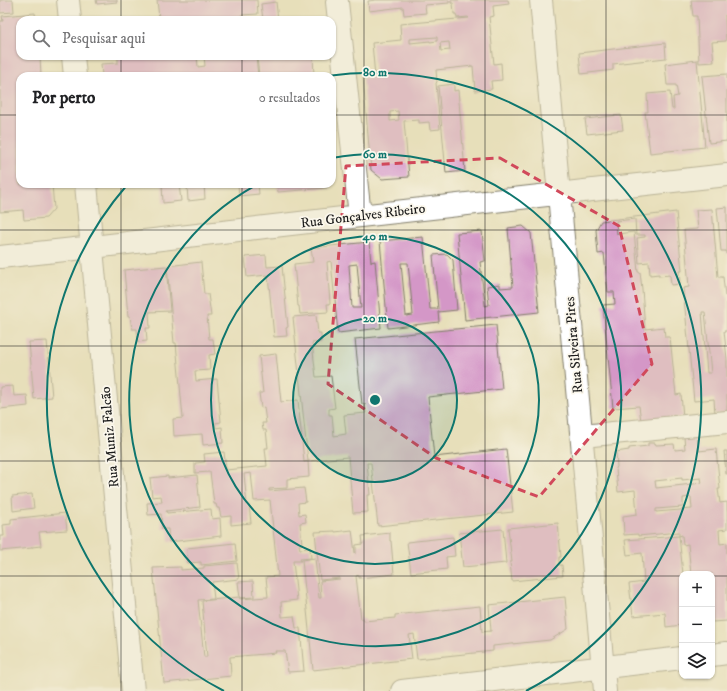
<!DOCTYPE html>
<html lang="pt">
<meta charset="utf-8">
<style>
body{margin:0;font-family:"IM FELL DW Pica",serif;background:#f6f6f6;color:#202124}
.controls{position:absolute;right:12px;bottom:12px;display:grid;overflow:hidden;border-radius:8px;box-shadow:0 1px 3px #0004}
.controls button{width:36px;height:36px;display:grid;place-items:center;padding:0;border:0;border-bottom:1px solid #e0e0e0;background:#fff;color:#202124;font:20px sans-serif}
.list{margin:0;padding:0;list-style:none}
h2{display:flex;justify-content:space-between;align-items:center;height:52px;margin:0;padding:0 16px;font-size:17px}
h2 small{font-size:13px;font-weight:400;color:#757577}
.icon{flex:none;width:22px;height:22px;fill:none;stroke:currentColor;stroke-width:2;stroke-linecap:round;stroke-linejoin:round}
.map{position:relative;flex:none;width:727px;height:691px;overflow:hidden}
.search{position:absolute;background:#fff;box-shadow:0 1px 3px #0004;left:16px;top:16px;width:320px;height:44px;display:flex;align-items:center;gap:10px;box-sizing:border-box;padding:0 14px;border-radius:12px;color:#757577;font-size:15px}
.panel{position:absolute;background:#fff;box-shadow:0 1px 3px #0004;left:16px;top:72px;width:320px;height:116px;border-radius:12px}
.map>svg:first-child{display:block}
.building{fill:#d497c7;fill-rule:evenodd}
.lines{fill:none;stroke-linecap:round;stroke-linejoin:round}
.minor-casing{stroke:#827e6b;stroke-width:24}
.minor{stroke:#fff;stroke-width:22}
.marked{fill:none;stroke:#d1495b;stroke-width:3;stroke-dasharray:8 5;stroke-linejoin:round}
.grid{fill:none;stroke:#1c1c1c;stroke-width:1;stroke-opacity:0.55}
.ring{fill:none;stroke:#0f766e;stroke-width:2}
.labels{text-anchor:middle;dominant-baseline:central;stroke-width:3.5;stroke-linejoin:round;paint-order:stroke}
.street-label{font-size:14px;fill:#1c1c1c;stroke:#fbf7ec}
.centre{fill:#0f766e;stroke:#fbf7ec;stroke-width:2}
.ring-label{font-size:12px;text-anchor:middle;font-weight:bold;fill:#0f766e;stroke:#fbf7ec;stroke-width:3.5;stroke-linejoin:round;paint-order:stroke}
</style>
<div class="map">
<svg width="727" height="691" viewBox="0 0 727 691">
<rect width="100%" height="100%" fill="#fbf7ec"/>
<filter id="ink" filterUnits="userSpaceOnUse"><feTurbulence type="fractalNoise" baseFrequency=".025" numOctaves="2"/><feDisplacementMap in="SourceGraphic" scale="8" xChannelSelector="R" yChannelSelector="G"/><feConvolveMatrix kernelMatrix="1 2 1 2 8 2 1 2 1" color-interpolation-filters="sRGB"/></filter>
<filter id="wash" filterUnits="userSpaceOnUse"><feTurbulence type="fractalNoise" baseFrequency=".012" numOctaves="4" result="noise"/><feDisplacementMap in="SourceGraphic" scale="16" xChannelSelector="R" yChannelSelector="G"/><feGaussianBlur stdDeviation="0.9" result="paint"/><feColorMatrix in="noise" values="0 0 0 0 0 0 0 0 0 0 0 0 0 0 0 0 0 1.4 0 .05"/><feComposite in="paint" operator="in"/></filter>
<g filter="url(#wash)">
<rect width="100%" height="100%" fill="#e7dfba"/>
<g id="blocks">
<path class="building" d="M 0,0 L 13,0 L 14,12 L 0,13 Z
M 96,0 L 117,0 L 117,2 L 97,4 Z
M 157,0 L 257,0 L 258,14 L 241,15 L 241,20 L 165,20 L 165,18 L 159,18 Z
M 376,0 L 449,0 L 449,3 L 425,5 L 426,13 L 404,15 L 403,7 L 369,11 L 368,1 Z
M 451,0 L 508,0 L 509,4 L 493,6 L 494,16 L 489,17 L 494,64 L 501,63 L 502,80 L 491,81 L 492,89 L 475,91 L 473,66 L 436,70 L 437,82 L 436,83 L 440,129 L 430,130 L 429,122 L 419,123 L 419,120 L 404,121 L 409,177 L 382,179 L 371,170 L 363,78 L 375,77 L 372,43 L 401,40 L 400,24 L 469,18 L 468,17 L 457,18 L 456,14 L 454,14 L 453,3 L 451,3 ZM 437,37 L 437,41 L 430,42 L 430,41 L 410,43 L 410,39 ZM 449,42 L 450,50 L 441,51 L 440,43 ZM 398,111 L 399,120 L 390,121 L 390,112 Z
M 691,0 L 727,0 L 727,15 L 725,15 L 726,41 L 712,42 L 714,62 L 699,63 L 697,16 L 693,16 Z
M 276,2 L 278,20 L 263,20 L 261,4 Z
M 35,13 L 36,20 L 20,20 L 20,56 L 40,56 L 41,76 L 20,76 L 20,184 L 52,184 L 54,209 L 46,218 L 24,220 L 23,210 L 0,212 L 0,21 L 3,21 L 2,16 Z
M 665,43 L 666,58 L 613,64 L 613,70 L 581,74 L 579,53 Z
M 118,56 L 187,56 L 187,57 L 197,56 L 198,67 L 205,66 L 204,56 L 237,56 L 237,59 L 256,57 L 258,76 L 102,76 L 101,64 L 118,63 Z
M 264,56 L 313,56 L 314,76 L 259,76 L 257,57 Z
M 697,60 L 705,147 L 650,153 L 645,112 L 648,112 L 647,94 L 670,92 L 672,109 L 674,109 L 673,97 L 678,96 L 676,85 L 667,85 L 665,64 Z
M 727,74 L 727,141 L 709,143 L 702,76 Z
M 454,84 L 454,91 L 458,90 L 465,171 L 446,173 L 438,86 Z
M 621,115 L 623,130 L 587,134 L 585,119 Z
M 162,184 L 179,184 L 181,201 L 163,203 Z
M 185,184 L 204,184 L 205,199 L 188,201 L 187,186 L 185,186 Z
M 238,184 L 258,184 L 259,194 L 239,196 Z
M 277,184 L 329,184 L 327,188 L 278,192 Z
M 727,207 L 727,254 L 726,254 L 726,251 L 721,251 L 717,208 Z
M 712,209 L 718,277 L 723,277 L 725,296 L 727,295 L 727,331 L 724,331 L 727,359 L 727,413 L 715,414 L 714,399 L 694,401 L 683,288 L 689,287 L 684,230 L 698,229 L 696,210 ZM 702,312 L 705,312 L 711,373 L 707,373 Z
M 676,212 L 682,271 L 679,271 L 680,284 L 671,285 L 670,275 L 659,276 L 659,274 L 650,275 L 649,262 L 639,263 L 637,238 L 645,237 L 645,235 L 636,235 L 635,219 L 616,221 L 617,234 L 634,232 L 638,272 L 640,272 L 642,289 L 645,329 L 664,327 L 665,337 L 670,337 L 676,395 L 681,394 L 683,417 L 641,421 L 639,406 L 613,408 L 603,305 L 615,304 L 614,292 L 608,292 L 604,253 L 598,254 L 596,230 L 601,221 Z
M 523,226 L 531,233 L 539,312 L 465,320 L 457,233 L 482,231 L 485,261 L 480,262 L 485,306 L 489,305 L 487,286 L 500,284 L 500,288 L 513,287 L 508,228 Z
M 423,237 L 430,309 L 438,309 L 433,255 L 447,254 L 453,260 L 457,310 L 438,312 L 439,322 L 388,328 L 380,241 ZM 401,263 L 408,263 L 413,315 L 406,316 Z
M 369,242 L 371,262 L 375,261 L 381,328 L 338,333 L 331,261 L 327,262 L 330,304 L 327,304 L 328,312 L 300,314 L 299,306 L 298,306 L 294,264 L 313,262 L 311,248 ZM 357,264 L 361,308 L 352,308 L 349,265 Z
M 266,255 L 267,267 L 282,266 L 288,327 L 286,328 L 287,336 L 274,337 L 268,275 L 247,277 L 245,257 Z
M 201,262 L 204,294 L 208,294 L 211,316 L 207,316 L 209,339 L 213,339 L 215,354 L 209,355 L 210,370 L 195,371 L 196,381 L 217,379 L 221,422 L 215,423 L 216,428 L 222,427 L 223,443 L 203,445 L 202,434 L 174,436 L 173,419 L 183,418 L 176,343 L 174,343 L 167,266 Z
M 166,266 L 170,311 L 149,312 L 150,328 L 146,328 L 147,341 L 138,342 L 137,329 L 132,329 L 130,316 L 128,316 L 124,270 Z
M 316,315 L 318,333 L 321,333 L 321,342 L 312,343 L 316,377 L 331,376 L 335,408 L 329,409 L 329,415 L 332,415 L 334,436 L 346,434 L 344,415 L 366,413 L 365,404 L 362,404 L 355,339 L 496,325 L 502,389 L 428,397 L 434,457 L 506,449 L 513,512 L 378,526 L 371,463 L 367,463 L 370,495 L 367,495 L 368,512 L 353,513 L 348,457 L 308,461 L 293,317 Z
M 47,341 L 52,397 L 34,399 L 29,342 Z
M 276,354 L 281,402 L 298,400 L 304,462 L 308,461 L 309,477 L 287,479 L 287,488 L 269,489 L 269,491 L 304,488 L 306,502 L 298,503 L 299,515 L 305,514 L 306,522 L 300,523 L 302,544 L 299,545 L 300,549 L 310,548 L 311,558 L 300,559 L 301,561 L 293,561 L 297,600 L 281,602 L 282,617 L 294,616 L 296,628 L 300,628 L 304,671 L 288,672 L 285,651 L 275,651 L 276,653 L 230,657 L 231,676 L 164,683 L 153,568 L 181,567 L 181,570 L 204,568 L 204,566 L 237,563 L 239,579 L 212,582 L 214,599 L 198,600 L 204,657 L 207,657 L 202,601 L 239,597 L 240,599 L 268,597 L 266,577 L 278,576 L 270,500 L 254,501 L 251,473 L 244,474 L 247,505 L 249,505 L 251,523 L 231,525 L 231,516 L 221,517 L 219,508 L 217,508 L 216,504 L 214,504 L 210,472 L 195,473 L 195,463 L 205,462 L 204,454 L 224,452 L 226,470 L 267,466 L 265,448 L 268,448 L 266,430 L 263,430 L 262,423 L 266,423 L 264,407 L 261,408 L 259,393 L 263,393 L 259,356 Z
M 13,386 L 14,396 L 27,395 L 28,406 L 0,409 L 0,387 Z
M 697,435 L 699,451 L 716,449 L 720,489 L 718,489 L 720,503 L 727,502 L 727,529 L 719,530 L 720,544 L 727,543 L 727,621 L 712,622 L 712,574 L 691,574 L 688,544 L 683,545 L 682,535 L 679,536 L 679,532 L 638,536 L 638,534 L 624,535 L 623,516 L 637,514 L 635,490 L 618,492 L 616,468 L 617,467 L 616,452 L 629,450 L 629,448 L 648,446 L 648,443 L 655,443 L 656,445 L 674,444 L 675,450 L 685,449 L 684,437 ZM 682,478 L 682,480 L 701,478 L 702,483 L 656,488 L 655,481 ZM 691,497 L 692,509 L 656,512 L 656,509 L 683,507 L 683,498 Z
M 724,451 L 727,451 L 727,474 L 726,474 Z
M 197,475 L 200,507 L 166,511 L 167,513 L 211,509 L 212,519 L 220,518 L 221,536 L 169,542 L 168,529 L 162,529 L 161,514 L 148,515 L 147,503 L 162,502 L 161,496 L 152,497 L 150,478 L 168,476 L 168,478 Z
M 32,494 L 34,508 L 13,511 L 12,496 Z
M 65,513 L 67,530 L 39,532 L 41,546 L 32,547 L 32,548 L 0,551 L 0,536 L 4,536 L 3,525 L 11,524 L 11,519 Z
M 558,523 L 561,557 L 559,557 L 559,565 L 562,565 L 563,576 L 512,581 L 510,562 L 512,562 L 508,528 Z
M 503,529 L 506,563 L 463,567 L 459,533 Z
M 352,530 L 355,553 L 356,553 L 356,545 L 363,544 L 362,536 L 390,533 L 390,541 L 391,541 L 394,574 L 359,578 L 359,575 L 356,576 L 361,619 L 364,619 L 364,621 L 395,618 L 395,615 L 480,606 L 482,632 L 491,631 L 489,605 L 565,597 L 568,629 L 550,640 L 493,646 L 493,651 L 417,659 L 414,634 L 409,635 L 412,659 L 313,670 L 302,560 L 315,558 L 319,598 L 321,598 L 320,581 L 340,579 L 340,578 L 320,580 L 315,532 L 335,531 L 335,532 Z
M 679,536 L 683,574 L 682,625 L 666,627 L 665,613 L 633,616 L 629,584 L 644,582 L 642,553 L 627,555 L 625,540 Z
M 453,537 L 455,556 L 446,557 L 447,569 L 411,573 L 407,542 Z
M 235,543 L 237,561 L 201,565 L 201,562 L 188,563 L 187,548 Z
M 253,581 L 254,597 L 240,598 L 238,582 Z"/>
</g>
</g>
<g filter="url(#ink)">
<use href="#blocks" fill-opacity="0" stroke="#827e6b" stroke-width="1"/>
<g class="lines">
<g class="minor-casing">
<path id="minor" d="M 68,0 L 70,20
M 541,0 L 605,691
M 337,2 L 360,216
M 73,56 L 75,76
M 86,184 L 133,691
M 0,257 L 93,247 L 360,216 L 727,175
M 582,436 L 727,422
M 712,655 L 727,653
M 402,691 L 682,658"/>
</g>
<use href="#minor" class="minor"/>
</g>
</g>
<path d="M0 0H727V691H0ZM 500,158 L 619,226 L 652,364 L 539,497 L 436,458 L 328,384 L 346,166 Z" fill="#e7dfba" fill-opacity=".55" fill-rule="evenodd"/>
<path class="marked" d="M 500,158 L 619,226 L 652,364 L 539,497 L 436,458 L 328,384 L 346,166 Z"/>
<path class="grid" d="M 121,0 L 121,20M 242,0 L 242,20M 364,0 L 364,691M 485,0 L 485,691M 606,0 L 606,691M 121,56 L 121,76M 242,56 L 242,76M 0,115 L 20,115M 332,115 L 727,115M 121,184 L 121,691M 242,184 L 242,691M 0,230 L 727,230M 0,346 L 727,346M 0,461 L 727,461M 0,576 L 682,576M 712,576 L 727,576"/>
<circle cx="375" cy="400" r="82" fill="#0f766e" fill-opacity=".12"/>
<g class="ring">
<circle cx="375" cy="400" r="82"/>
<circle cx="375" cy="400" r="164"/>
<path d="M332 158A246 246 0 1 1 256 185"/>
<path d="M224 691A328 328 0 0 1 127 185M327 76A328 328 0 0 1 526 691"/>
</g>
<g class="labels">
<g class="street-label">
<text transform="translate(363 216) rotate(-7)">Rua Gonçalves Ribeiro</text>
<text transform="translate(574 345) rotate(-95)">Rua Silveira Pires</text>
<text transform="translate(110 437) rotate(-95)">Rua Muniz Falcão</text>
</g>
</g>
<circle cx="375" cy="400" r="6" class="centre"/>
<g class="ring-label">
<text x="375" y="76">80 m</text>
<text x="375" y="158">60 m</text>
<text x="375" y="240">40 m</text>
<text x="375" y="322">20 m</text>
</g>
</svg>
<div class="controls">
<button>+</button>
<button>−</button>
<button><svg class="icon" aria-label="layers" viewBox="0 0 24 24"><path d="M12 4l9 5-9 5-9-5zM3 14l9 5 9-5"/></svg></button>
</div>
<div class="search"><svg class="icon" aria-label="search" viewBox="0 0 24 24"><circle cx="10" cy="10" r="6"/><path d="M15 15l6 6"/></svg>Pesquisar aqui</div>
<section class="panel">
<h2>Por perto<small>0 resultados</small></h2>
<ul class="list">
</ul>
</section>
</div>
